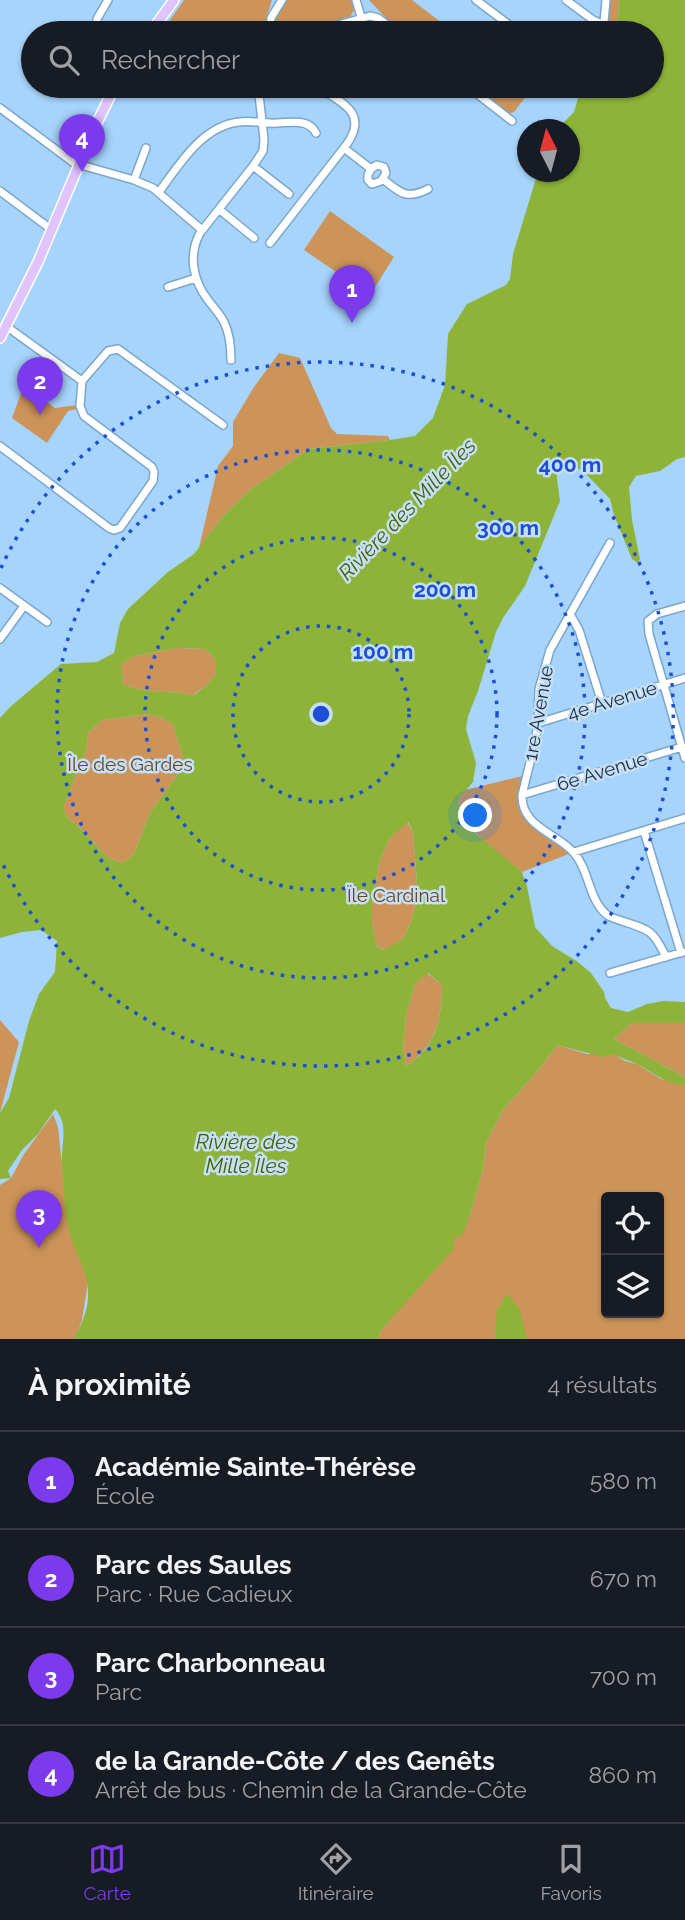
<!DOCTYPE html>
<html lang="fr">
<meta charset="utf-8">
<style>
body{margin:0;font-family:Raleway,sans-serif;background:#242831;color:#f1f3f6}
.controls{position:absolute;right:21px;bottom:21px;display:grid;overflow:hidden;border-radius:7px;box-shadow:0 2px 5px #0004}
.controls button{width:63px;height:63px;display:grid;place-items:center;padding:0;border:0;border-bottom:2px solid #363941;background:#171b24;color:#f1f3f6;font:35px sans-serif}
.compass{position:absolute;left:517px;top:119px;width:63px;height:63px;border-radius:50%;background:#171b24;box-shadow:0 2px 5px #0004;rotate:354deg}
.you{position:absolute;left:476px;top:816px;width:24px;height:24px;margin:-18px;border:5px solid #fff;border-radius:50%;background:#1a73e8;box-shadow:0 0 0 10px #1a73e833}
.badge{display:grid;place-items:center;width:46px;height:46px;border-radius:50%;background:#7c3aed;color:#fff;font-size:23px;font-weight:700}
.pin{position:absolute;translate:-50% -58px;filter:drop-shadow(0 2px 4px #0008)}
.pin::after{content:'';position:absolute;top:37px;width:24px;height:21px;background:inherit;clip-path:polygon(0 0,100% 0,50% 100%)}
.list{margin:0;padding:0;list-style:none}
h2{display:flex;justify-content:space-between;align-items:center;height:91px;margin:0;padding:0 28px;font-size:30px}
h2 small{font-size:23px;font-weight:400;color:#9ea1a6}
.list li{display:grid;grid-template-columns:46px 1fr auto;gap:21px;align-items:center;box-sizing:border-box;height:98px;padding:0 28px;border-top:2px solid #363941}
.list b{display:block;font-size:26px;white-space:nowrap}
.list p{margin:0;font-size:23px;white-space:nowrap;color:#9ea1a6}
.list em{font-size:23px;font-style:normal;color:#9ea1a6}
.icon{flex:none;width:38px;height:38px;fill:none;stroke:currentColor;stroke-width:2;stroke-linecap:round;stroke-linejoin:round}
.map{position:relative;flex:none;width:685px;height:1339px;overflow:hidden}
.search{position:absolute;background:#171b24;box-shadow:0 2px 5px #0004;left:21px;right:21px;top:21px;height:77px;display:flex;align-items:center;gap:18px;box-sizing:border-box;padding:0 24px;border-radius:38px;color:#9ea1a6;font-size:26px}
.sheet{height:483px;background:#171b24}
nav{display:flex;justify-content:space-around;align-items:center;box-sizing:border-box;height:98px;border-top:2px solid #363941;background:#171b24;font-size:19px;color:#9ea1a6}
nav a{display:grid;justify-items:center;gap:4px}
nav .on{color:#7c3aed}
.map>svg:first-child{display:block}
.green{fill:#cd9459;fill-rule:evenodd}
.water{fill:#8db438;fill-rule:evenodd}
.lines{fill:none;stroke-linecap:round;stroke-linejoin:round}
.minor-casing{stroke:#7aa6cd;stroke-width:10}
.major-casing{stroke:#fff;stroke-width:12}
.minor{stroke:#fff;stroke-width:7}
.major{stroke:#e0c4fe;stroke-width:9}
.ring{fill:none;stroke:#1d4ed8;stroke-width:3.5;stroke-dasharray:3.5 7}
.labels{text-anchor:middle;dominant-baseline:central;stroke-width:5;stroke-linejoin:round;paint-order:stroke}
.street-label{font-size:19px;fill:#1c2e3e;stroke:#c4dff7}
.park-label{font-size:19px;fill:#69441c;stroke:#c4dff7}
.water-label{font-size:21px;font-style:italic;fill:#465f03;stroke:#c4dff7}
.centre{fill:#1d4ed8;stroke:#c4dff7;stroke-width:3.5}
.ring-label{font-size:21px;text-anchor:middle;font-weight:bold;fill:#1d4ed8;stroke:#c4dff7;stroke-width:5;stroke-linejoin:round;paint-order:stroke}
</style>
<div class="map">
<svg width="685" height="1339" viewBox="0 0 685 1339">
<rect width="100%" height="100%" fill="#a6d4fc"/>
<path class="green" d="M 184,0 L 272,0 L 267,16 L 266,33 L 161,33 Z
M 286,0 L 354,0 L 355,8 L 351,16 L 333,23 L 298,33 L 275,33 L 274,18 Z
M 369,0 L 412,0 L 455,33 L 405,33 L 385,17 Z
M 608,0 L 619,0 L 617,33 L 606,33 Z
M 472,86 L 523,86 L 530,91 L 514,112 L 508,114 Z
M 330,211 L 394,257 L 370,295 L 304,250 Z
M 279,353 L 300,358 L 331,428 L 337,434 L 388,436 L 390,440 L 309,449 L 250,490 L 224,515 L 199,548 L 218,466 L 233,446 L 233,422 L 254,387 Z
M 24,385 L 55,408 L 77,405 L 77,409 L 68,411 L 47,443 L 12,418 Z
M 178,648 L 205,649 L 216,660 L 216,674 L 207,685 L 193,695 C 170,690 145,694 123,684 L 120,664 L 134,656 Z
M 148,714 L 162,718 L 173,724 L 185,764 L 150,813 L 134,854 L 123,863 L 108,858 L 80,828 L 69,820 L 63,808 L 86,750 L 88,733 L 102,720 Z
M 527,775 L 522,795 L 526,814 L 574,852 L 522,872 C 506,859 453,821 459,799 C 460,796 463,793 465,790 Z
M 407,822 L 413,831 L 418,897 L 411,922 L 403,939 L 385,950 L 377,947 L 372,925 L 372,905 L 379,863 L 389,839 Z
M 427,973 L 442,985 C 442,1018 436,1047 406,1066 L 403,1047 L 406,1016 L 415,983 Z
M 0,1020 L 19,1042 L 0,1113 Z
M 632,1023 L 685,1023 L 685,1077 L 614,1039 Z
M 557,1045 L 587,1054 L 614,1054 L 625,1061 L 637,1064 L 661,1079 L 685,1085 L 685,1339 L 377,1339 L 382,1329 L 454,1241 L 470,1215 L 483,1169 L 486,1143 L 503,1110 L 539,1069 ZM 606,1197 L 659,1197 L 659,1313 L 606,1313 Z
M 53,1114 L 58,1127 L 67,1213 L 88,1282 L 82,1320 L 75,1339 L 0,1339 L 0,1185 L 11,1178 L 24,1154 Z"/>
<path class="water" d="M 619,0 L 685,0 L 685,457 L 677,459 L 660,471 L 636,476 L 629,487 L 632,520 L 640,559 L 638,563 L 632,559 L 614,515 L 610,499 L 586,474 L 567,460 L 561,460 L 557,466 L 557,479 L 560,501 L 525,586 L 503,618 L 496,632 L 478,691 L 468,716 L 466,729 L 476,763 L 473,782 L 460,797 L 458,803 L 464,819 L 475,833 L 522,872 L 527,886 L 535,927 L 552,946 L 578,962 L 591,973 L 604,992 L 605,998 L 611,1008 L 628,1012 L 647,1004 L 663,1001 L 685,1002 L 685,1023 L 632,1023 L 614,1039 L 685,1077 L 685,1085 C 667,1085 654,1073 639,1065 C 631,1061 622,1059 614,1054 L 603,1057 L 557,1045 L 539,1069 L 503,1110 L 486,1143 L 483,1169 L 470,1215 L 463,1234 L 457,1236 L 454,1241 L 453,1250 L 382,1329 L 377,1339 L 74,1339 C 81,1324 89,1310 88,1293 C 88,1270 74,1252 69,1231 C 64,1211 64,1187 62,1167 C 60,1148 70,1124 55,1109 L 38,1134 L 22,1150 L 8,1171 L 11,1178 L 0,1179 L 0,1113 L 9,1098 L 29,1021 L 39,994 L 55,972 L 57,941 L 41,930 L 22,932 L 0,938 L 0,718 L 10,707 L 61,664 L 97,662 L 114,653 L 120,623 L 128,609 L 168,572 L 194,554 L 224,515 L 250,490 L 309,449 L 390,440 L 415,436 L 433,418 L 445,385 L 448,334 L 467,304 L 506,285 L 510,279 L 513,254 L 538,172 L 570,172 L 570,130 L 557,129 L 574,112 L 579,95 L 581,91 L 589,86 L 652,86 L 652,33 L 617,33 ZM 178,648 L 205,649 L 216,660 L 216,674 L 207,685 L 194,695 C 170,690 144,694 123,684 L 121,664 L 134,656 ZM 148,714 L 162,718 L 173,724 L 185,764 L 150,813 L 134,854 L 123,863 L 108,858 L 80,828 L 69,820 L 63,808 L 86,750 L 88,733 L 102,720 ZM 408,822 L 413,831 L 418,897 L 411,922 L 403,939 L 384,950 L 377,947 L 372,925 L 372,905 L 379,863 L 389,839 ZM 428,973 L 442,985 C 442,1018 436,1048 406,1066 L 403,1047 L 406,1016 L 415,983 Z
M 509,1295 L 520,1310 L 527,1339 L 495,1339 L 497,1309 L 501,1305 L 505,1296 Z"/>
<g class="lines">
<g class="minor-casing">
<path id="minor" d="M 356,0 L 361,17
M 476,0 L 520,33
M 566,0 L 593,20 L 604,25
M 98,33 L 97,19 L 108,0
M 270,33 L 271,18 L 282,0
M 309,33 L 370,16 L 378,18 L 398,33
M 603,33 L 606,0
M 467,86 L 512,121
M 0,108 L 74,163 L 134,180 L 153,188 L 202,230
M 344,148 L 371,169
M 377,165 L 384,167 L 386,173 L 381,181 L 372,184 L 368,180 C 367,173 371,168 377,165 Z
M 253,166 L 289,194
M 383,179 C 400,193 407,200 428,189
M 134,180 L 146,148
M 0,191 L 52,230
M 159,192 C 179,165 202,126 239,122 C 252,120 264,124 277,123 C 291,123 308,118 316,133
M 220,210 L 254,238
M 270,243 L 347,144 C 369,112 341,103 317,86
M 168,287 L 196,278
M 6,326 L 82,381
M 231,360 C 231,346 230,334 224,322 C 220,314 213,307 208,300 C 193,281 188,255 200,233 L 253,166 L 263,151 L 264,139 L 258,86
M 82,381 L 108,351 L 118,349 L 223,425
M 0,446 L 109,528 L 114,530 L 120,528 L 153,481 L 154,472 L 152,467 L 84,416 L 80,406 L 82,381
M 610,543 L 550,650 L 539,689 L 538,723 L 535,742 L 522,795 C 521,827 557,833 574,853 C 590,871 588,899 607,915 C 611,918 617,919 622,921 C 650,930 653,930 666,957
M 0,588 L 47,622
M 685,606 L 657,614 L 648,621 L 649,634 L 685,758
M 570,614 L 579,630 L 602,703
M 0,639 L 24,606
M 538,723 L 685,678
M 522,795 L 682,747
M 644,831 L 681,953
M 574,852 L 685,818
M 610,973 L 683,952"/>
</g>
<g class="major-casing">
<path id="major" d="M 150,33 L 174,0
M 0,338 L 38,262 L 94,129 L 115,86"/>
</g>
<use href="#minor" class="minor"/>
<use href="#major" class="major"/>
</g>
<g class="ring">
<circle cx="321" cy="714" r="88"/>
<circle cx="321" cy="714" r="176"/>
<circle cx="321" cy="714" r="264"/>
<path d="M1 568A352 352 0 1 1 1 860"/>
</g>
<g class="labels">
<g class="street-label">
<text transform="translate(612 700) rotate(-17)">4e Avenue</text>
<text transform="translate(538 713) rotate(-80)">1re Avenue</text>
<text transform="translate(602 771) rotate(-17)">6e Avenue</text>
</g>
<g class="park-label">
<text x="130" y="764">Île des Gardes</text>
<text x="396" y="895">Ïle Cardinal</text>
</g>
<g class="water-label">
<text transform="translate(407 509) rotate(-46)">Rivière des Mille Îles</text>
<text x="246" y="1141">Rivière des<tspan x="246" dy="24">Mille Îles</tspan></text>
</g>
</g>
<circle cx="321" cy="714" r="10" class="centre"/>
<g class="ring-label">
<text x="570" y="472">400 m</text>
<text x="508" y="535">300 m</text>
<text x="445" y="597">200 m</text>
<text x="383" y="659">100 m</text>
</g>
</svg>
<div class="controls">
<button><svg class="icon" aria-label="locate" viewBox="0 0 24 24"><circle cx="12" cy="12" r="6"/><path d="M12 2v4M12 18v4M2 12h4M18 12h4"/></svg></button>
<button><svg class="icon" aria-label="layers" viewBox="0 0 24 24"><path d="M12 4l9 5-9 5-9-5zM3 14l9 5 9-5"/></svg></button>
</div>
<svg class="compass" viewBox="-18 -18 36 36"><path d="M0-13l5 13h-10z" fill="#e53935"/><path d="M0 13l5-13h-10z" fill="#9ea1a6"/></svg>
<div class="you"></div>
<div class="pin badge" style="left:352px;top:323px">1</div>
<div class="pin badge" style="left:40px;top:415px">2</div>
<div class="pin badge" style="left:39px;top:1248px">3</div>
<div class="pin badge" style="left:82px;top:172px">4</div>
<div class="search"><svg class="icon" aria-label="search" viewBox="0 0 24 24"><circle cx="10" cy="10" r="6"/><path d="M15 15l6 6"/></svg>Rechercher</div>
</div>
<section class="sheet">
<h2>À proximité<small>4 résultats</small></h2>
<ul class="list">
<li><span class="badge">1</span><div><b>Académie Sainte-Thérèse</b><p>École</p></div><em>580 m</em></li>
<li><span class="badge">2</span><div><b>Parc des Saules</b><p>Parc · Rue Cadieux</p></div><em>670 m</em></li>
<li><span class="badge">3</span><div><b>Parc Charbonneau</b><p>Parc</p></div><em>700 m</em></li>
<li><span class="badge">4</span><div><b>de la Grande-Côte / des Genêts</b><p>Arrêt de bus · Chemin de la Grande-Côte</p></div><em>860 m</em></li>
</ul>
</section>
<nav>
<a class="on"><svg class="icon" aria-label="map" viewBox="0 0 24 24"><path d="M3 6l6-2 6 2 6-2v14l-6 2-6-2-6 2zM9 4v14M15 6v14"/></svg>Carte</a>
<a><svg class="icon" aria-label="directions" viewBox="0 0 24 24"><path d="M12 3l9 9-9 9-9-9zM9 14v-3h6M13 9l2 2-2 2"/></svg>Itinéraire</a>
<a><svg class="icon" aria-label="saved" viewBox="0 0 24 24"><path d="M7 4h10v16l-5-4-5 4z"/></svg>Favoris</a>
</nav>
